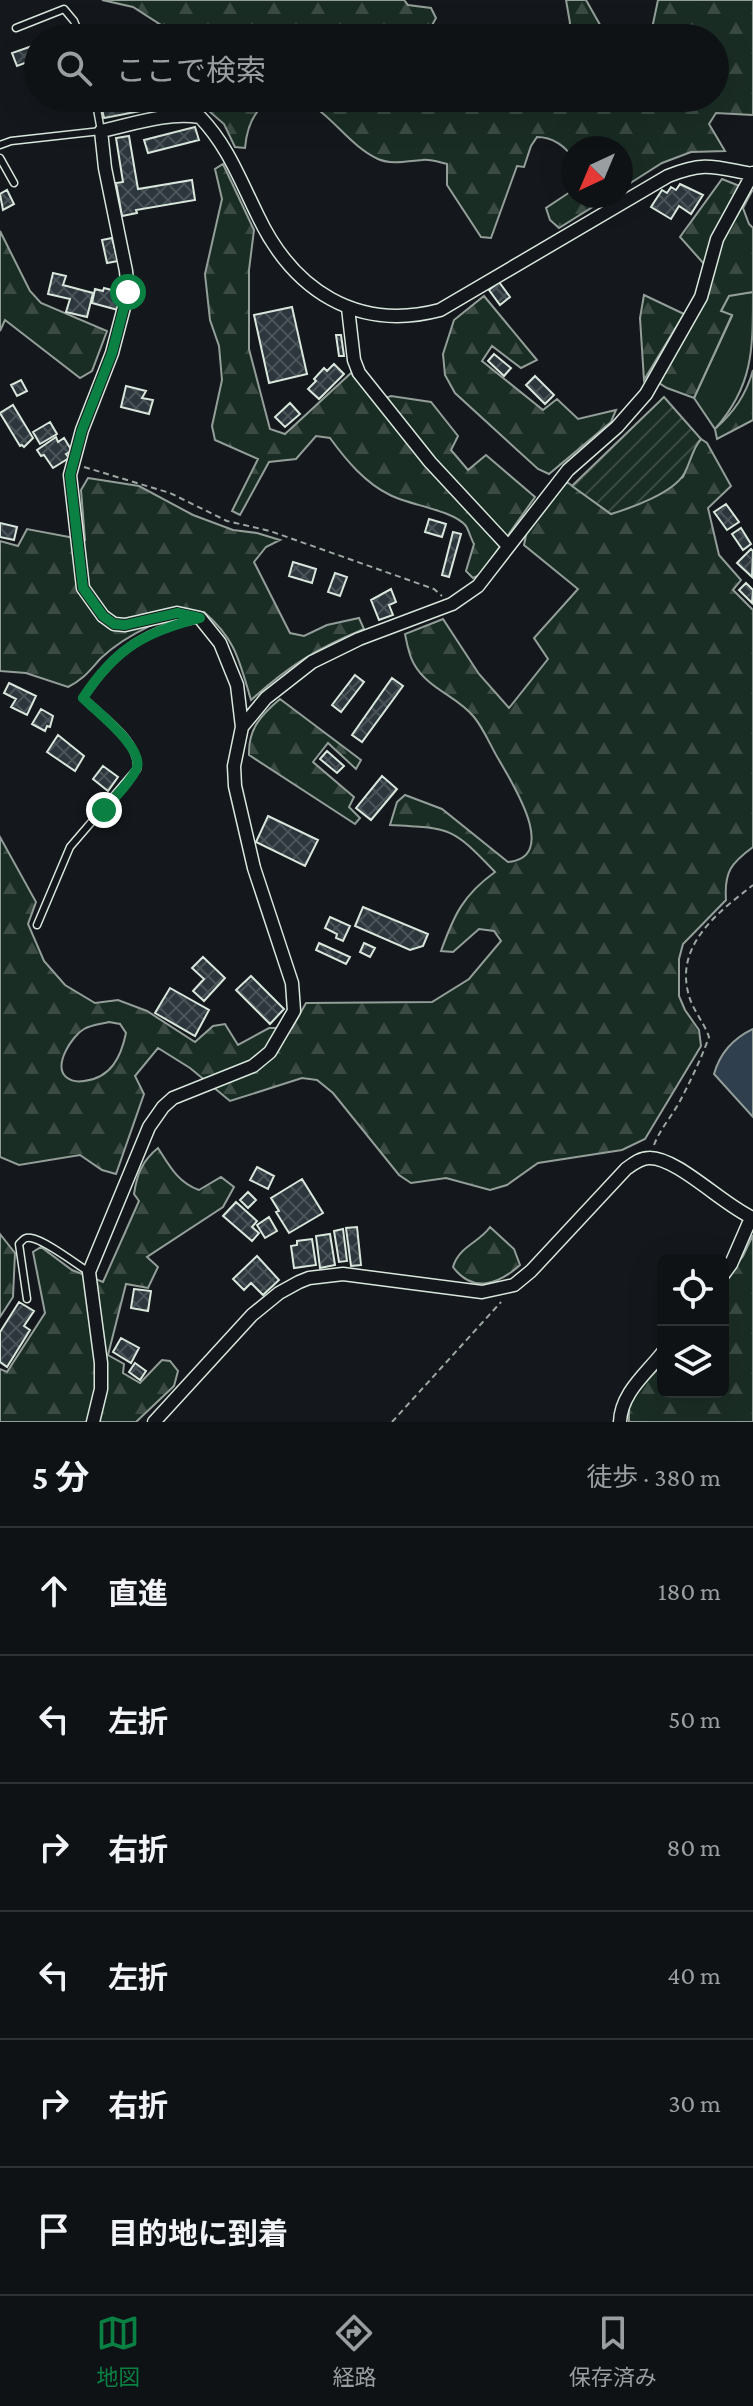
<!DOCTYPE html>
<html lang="ja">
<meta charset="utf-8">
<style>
body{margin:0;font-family:"Crimson Pro","Noto Sans JP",serif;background:#1d2022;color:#f1f3f6}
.controls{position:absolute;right:24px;bottom:24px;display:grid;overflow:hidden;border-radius:12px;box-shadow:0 8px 32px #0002}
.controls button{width:72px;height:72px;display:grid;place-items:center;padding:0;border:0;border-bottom:2px solid #2f3234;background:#0f1215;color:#f1f3f6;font:40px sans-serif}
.compass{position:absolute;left:561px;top:136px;width:72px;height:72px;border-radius:50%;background:#0f1215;box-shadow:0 8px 32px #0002;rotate:224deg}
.stop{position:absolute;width:24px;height:24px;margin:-18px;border:6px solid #0b8043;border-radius:50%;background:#fff}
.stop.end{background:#0b8043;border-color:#fff;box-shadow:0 2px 8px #0008}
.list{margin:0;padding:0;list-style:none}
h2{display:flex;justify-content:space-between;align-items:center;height:104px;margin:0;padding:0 32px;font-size:34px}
h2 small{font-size:26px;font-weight:400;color:#9b9ea0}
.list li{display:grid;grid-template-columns:52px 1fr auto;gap:24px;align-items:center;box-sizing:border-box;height:128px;padding:0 32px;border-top:2px solid #2f3234}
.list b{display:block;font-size:30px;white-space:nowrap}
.list em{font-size:26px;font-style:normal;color:#9b9ea0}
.icon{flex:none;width:44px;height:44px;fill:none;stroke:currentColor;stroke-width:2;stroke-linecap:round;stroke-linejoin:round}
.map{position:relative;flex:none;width:753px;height:1422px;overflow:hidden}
.search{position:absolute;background:#0f1215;box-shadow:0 8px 32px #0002;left:24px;right:24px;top:24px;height:88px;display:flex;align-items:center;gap:20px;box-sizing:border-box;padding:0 28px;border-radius:44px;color:#9b9ea0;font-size:30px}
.sheet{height:872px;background:#0f1215}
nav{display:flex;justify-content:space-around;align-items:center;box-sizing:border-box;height:112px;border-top:2px solid #2f3234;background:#0f1215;font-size:22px;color:#9b9ea0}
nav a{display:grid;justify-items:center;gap:4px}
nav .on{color:#0b8043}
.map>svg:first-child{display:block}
.grass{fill:#1a2d24;stroke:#939e99;stroke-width:2}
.forest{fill:url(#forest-firs);stroke:#939e99;stroke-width:2;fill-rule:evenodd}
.garden{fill:url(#garden-furrows);stroke:#939e99;stroke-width:2}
.water{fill:#2f3f4d;stroke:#939e99;stroke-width:2}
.building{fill:url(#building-cross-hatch);stroke:#d8e6dc;stroke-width:2}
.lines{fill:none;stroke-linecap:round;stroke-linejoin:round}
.lane-casing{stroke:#d8e6dc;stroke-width:9}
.street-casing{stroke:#d8e6dc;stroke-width:15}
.path{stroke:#9da8a2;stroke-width:2;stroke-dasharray:6 4;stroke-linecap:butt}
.lane{stroke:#14181c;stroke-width:6}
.street{stroke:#14181c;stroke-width:12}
.route{stroke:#0b8043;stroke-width:10}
</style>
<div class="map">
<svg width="753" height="1422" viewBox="0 0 753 1422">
<defs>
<pattern id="forest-firs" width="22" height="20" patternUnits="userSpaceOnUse" patternTransform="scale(2)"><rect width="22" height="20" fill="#1a2d24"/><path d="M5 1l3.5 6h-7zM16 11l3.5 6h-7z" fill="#3b4b43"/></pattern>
<pattern id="garden-furrows" width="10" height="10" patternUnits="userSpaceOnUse" patternTransform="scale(2)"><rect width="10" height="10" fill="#1a2d24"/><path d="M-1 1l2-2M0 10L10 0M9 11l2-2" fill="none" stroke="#3b4b43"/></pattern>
<pattern id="building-cross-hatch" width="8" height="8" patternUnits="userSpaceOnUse" patternTransform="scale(2)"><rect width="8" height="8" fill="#2c363c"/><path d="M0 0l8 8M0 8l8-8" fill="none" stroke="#4a5358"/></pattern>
</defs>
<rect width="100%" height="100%" fill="#14181c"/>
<path class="grass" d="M 753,292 C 753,351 753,386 715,429 L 694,398 L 732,316 L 721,311 L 729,295 Z"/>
<path class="forest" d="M 102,0 L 404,0 L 408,5 L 431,8 L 436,18 L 431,27 L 443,38 L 167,38 L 164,27 L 133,7 Z
M 566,0 L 586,0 L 603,30 L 646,38 L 513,38 L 527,30 L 567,31 L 570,23 Z
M 658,0 L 753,0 L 753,115 L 716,113 L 709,124 L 725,151 L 691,152 L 662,163 L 621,189 L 621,148 L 573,148 L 573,159 C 566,146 552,137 537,137 L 531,146 L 524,167 L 517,166 L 491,238 L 481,237 L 447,185 L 447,164 C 439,162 430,159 422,160 C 407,161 392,165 378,159 C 346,144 330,110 297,98 L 715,98 L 715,38 L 650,38 Z
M 194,98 L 279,98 C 255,104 247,125 245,148 L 235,147 L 224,124 Z
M 223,164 L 254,230 L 249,270 L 249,349 L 270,429 L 285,434 L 351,373 L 375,402 L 391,396 L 431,402 L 458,436 L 451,450 L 468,470 L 486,455 L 535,497 L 480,575 L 473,578 L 466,571 L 474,544 C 471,539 469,531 466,526 C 453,510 409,505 390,495 C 365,483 346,460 330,438 L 316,436 L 296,459 L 269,462 L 240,515 L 232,511 L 258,459 L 215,440 L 212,426 L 222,380 L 219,346 L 210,320 L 205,274 L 222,199 L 215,169 Z
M 722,179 L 752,191 L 743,208 L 749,224 L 753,228 L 753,292 L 729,296 L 721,311 L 732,315 L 694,398 L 667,388 L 659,383 L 713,274 L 680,237 Z
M 573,190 L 573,196 L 610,196 L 559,228 L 550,220 L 546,208 Z
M 0,231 L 30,291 L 41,303 L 107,331 L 92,371 L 80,378 L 5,320 L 0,331 Z
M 644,295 L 684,314 L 644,380 L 640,318 Z
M 484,296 L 537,360 L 521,368 L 492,346 L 482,361 L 543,410 L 557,399 L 578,419 L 616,410 L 611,422 L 549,474 L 538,469 L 455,393 L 445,375 L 443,354 L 454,320 Z
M 753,370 L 753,420 L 717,439 L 715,429 C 734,412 746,395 753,370 Z
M 701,439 L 707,443 L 731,486 L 708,508 L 719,555 L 741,580 L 733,590 L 753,610 L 753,847 C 731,863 724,872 726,900 L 683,944 L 679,959 L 679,996 L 685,1010 L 699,1030 L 701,1046 L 645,1139 L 622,1150 L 538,1163 L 507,1185 L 490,1190 L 446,1178 L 411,1183 L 399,1175 L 333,1093 L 317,1080 L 302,1078 L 230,1101 L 190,1068 L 158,1048 L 135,1076 L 144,1094 L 116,1174 L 102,1170 L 80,1155 L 19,1165 L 0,1157 L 0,837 L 36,902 L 28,924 L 44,961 L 65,985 L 95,1003 L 118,1000 L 147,1011 L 195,1042 L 213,1026 L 225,1024 L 238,1045 L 269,1028 L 292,1028 L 306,1003 L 432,1002 L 469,979 L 501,941 L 494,931 L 479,929 L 453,952 L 441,951 C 454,915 463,895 495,872 C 452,827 451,828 390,825 L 397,802 L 405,795 L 442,809 L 508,862 C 560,857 512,783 499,760 C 491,747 484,729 474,717 C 457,696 428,689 414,664 C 409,656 407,644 405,634 L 443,619 L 479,674 L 509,708 L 548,659 L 534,638 L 578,589 L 524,545 L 527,530 L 567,482 L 611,514 L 683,477 L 695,446 ZM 109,1022 L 120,1024 L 126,1033 C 121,1057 111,1078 84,1081 C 78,1082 71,1081 66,1077 C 53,1065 72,1036 84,1029 C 91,1025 101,1024 109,1022 Z
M 88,478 L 139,486 L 193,515 L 233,530 L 257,533 L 280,540 L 266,547 L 254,562 L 290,633 L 304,636 L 327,625 L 359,618 L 364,629 C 316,649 290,665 251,700 C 239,660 236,640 204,612 C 170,612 126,635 101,658 C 90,670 83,680 68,687 L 26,673 L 0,671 L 0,541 L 18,546 L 27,529 L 85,540 L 81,490 Z
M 280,699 L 361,760 L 356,769 L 328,743 L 313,762 L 354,797 L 349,807 L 360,818 L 355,824 L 249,755 C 248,729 261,715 280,699 Z
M 158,1148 C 169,1165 178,1183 199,1190 L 221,1177 L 234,1187 L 223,1207 L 147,1257 L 158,1267 L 148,1288 L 126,1284 L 108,1355 L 124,1364 L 123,1373 L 140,1383 L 162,1360 L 170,1361 L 178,1371 L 174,1386 L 136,1422 L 0,1422 L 0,1369 L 7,1372 L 45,1313 L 33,1252 L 41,1247 L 72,1270 L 103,1282 L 139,1201 L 134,1194 C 137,1174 142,1161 158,1148 Z
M 490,1227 L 514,1249 L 520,1265 C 499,1284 473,1294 453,1267 C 459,1246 479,1243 490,1227 Z
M 0,1234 L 15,1253 L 13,1297 L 0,1317 Z
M 753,1235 L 753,1422 L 629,1422 L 629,1400 L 663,1363 L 663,1392 L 723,1392 L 723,1283 L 743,1256 Z"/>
<path class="garden" d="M 664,397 L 701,439 C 692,449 691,462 684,474 C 673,493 631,508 611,514 L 572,486 Z"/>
<path class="water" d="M 753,1029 L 753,1117 L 714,1074 C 720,1053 734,1038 753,1029 Z"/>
<path class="building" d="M 156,25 L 157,35 L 118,38 L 117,32 Z
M 38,44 L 38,58 L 17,66 L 12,53 Z
M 62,98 L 81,98 L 83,99 L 78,108 Z
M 110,98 L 176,98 L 177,104 L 104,118 L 100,100 Z
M 195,127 L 199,140 L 148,153 L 144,140 Z
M 129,136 L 138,189 L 192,180 L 195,200 L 136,210 L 137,213 L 122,216 L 116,183 L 123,182 L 116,138 Z
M 680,184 L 703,195 L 691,214 L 679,206 L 671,219 L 651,207 L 662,190 L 667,193 L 671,187 L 676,190 Z
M 7,190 L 14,204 L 3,210 L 0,194 Z
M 112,238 L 118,261 L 107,263 L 102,240 Z
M 53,273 L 66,276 L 63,285 L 93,293 L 87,317 L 66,312 L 70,299 L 48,294 Z
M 499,282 L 510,297 L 500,305 L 489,290 Z
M 104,288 L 123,293 L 118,310 L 92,303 L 95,289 L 103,291 Z
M 292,307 L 307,374 L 269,383 L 254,315 Z
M 336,335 L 341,335 L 344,356 L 339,356 Z
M 494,354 L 511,368 L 504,376 L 488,361 Z
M 334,364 L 344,374 L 319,399 L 308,389 L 316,381 L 314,379 L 324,368 L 327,371 Z
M 535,376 L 554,395 L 545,404 L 526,385 Z
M 21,380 L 27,391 L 17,396 L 11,385 Z
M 126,386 L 146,391 L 142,398 L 153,400 L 149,414 L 121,407 Z
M 290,403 L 300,414 L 285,427 L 275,417 Z
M 13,405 L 33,438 L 24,447 L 22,445 L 20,446 L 0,413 Z
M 50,422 L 57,434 L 40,444 L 33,432 Z
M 56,437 L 58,442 L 64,438 L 72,451 L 66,454 L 69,458 L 53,468 L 44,455 L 41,456 L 37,450 Z
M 726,504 L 739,522 L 727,530 L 714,512 Z
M 429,519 L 446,524 L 442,537 L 425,532 Z
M 0,523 L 17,527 L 14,540 L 0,537 Z
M 741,528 L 751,544 L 743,550 L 732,534 Z
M 453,532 L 461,534 L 449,577 L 442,575 Z
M 751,549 L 753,551 L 752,577 L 737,563 Z
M 293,562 L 316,569 L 312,583 L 289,576 Z
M 335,573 L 347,577 L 340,596 L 328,592 Z
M 746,583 L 753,590 L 752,603 L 739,590 Z
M 391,589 L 396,602 L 389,605 L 393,615 L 379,620 L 371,600 Z
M 355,675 L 364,682 L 341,712 L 332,705 Z
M 392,678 L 403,686 L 362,742 L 352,735 Z
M 9,683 L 36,696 L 27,715 L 11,707 L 16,699 L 4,693 Z
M 41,709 L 53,716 L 50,727 L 47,726 L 45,731 L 32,724 Z
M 58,735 L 84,756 L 75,771 L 47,752 Z
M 327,751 L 344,766 L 337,773 L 320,759 Z
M 103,766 L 118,777 L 108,791 L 93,779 Z
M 382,776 L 397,789 L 371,820 L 356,808 Z
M 268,816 L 318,840 L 305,866 L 256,842 Z
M 363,907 L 428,934 L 423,946 L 410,950 L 355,926 Z
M 330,917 L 350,926 L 343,941 L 336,938 L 337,934 L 325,928 Z
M 319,943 L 350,957 L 346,964 L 316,950 Z
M 364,943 L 375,948 L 370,957 L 360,952 Z
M 203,957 L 225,978 L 204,1001 L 193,991 L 204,979 L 192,968 Z
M 251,976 L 284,1009 L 270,1024 L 236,990 Z
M 170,988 L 209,1010 L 195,1036 L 155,1013 Z
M 257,1167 L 274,1176 L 268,1189 L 250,1180 Z
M 302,1179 L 323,1213 L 289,1233 L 276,1212 L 279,1211 L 271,1198 Z
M 248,1192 L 256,1200 L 248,1208 L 240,1200 Z
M 236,1202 L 257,1221 L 252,1227 L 259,1233 L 252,1241 L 223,1216 Z
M 269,1217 L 277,1231 L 265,1238 L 257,1225 Z
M 357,1227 L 361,1265 L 351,1266 L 346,1228 Z
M 343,1229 L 347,1261 L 339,1262 L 334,1231 Z
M 330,1234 L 335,1265 L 320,1268 L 316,1236 Z
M 312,1239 L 316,1265 L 294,1268 L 291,1246 L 297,1245 L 297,1241 Z
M 257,1256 L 279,1280 L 263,1295 L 251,1283 L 244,1290 L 233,1279 Z
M 134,1289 L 151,1291 L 148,1311 L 131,1308 Z
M 19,1302 L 34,1311 L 24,1326 L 30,1330 L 7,1367 L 0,1362 L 0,1332 Z
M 121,1338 L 139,1348 L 131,1363 L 113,1352 Z
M 135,1363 L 146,1371 L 140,1380 L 129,1372 Z"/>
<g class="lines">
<g class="lane-casing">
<path id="lane" d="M 16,28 L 64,9 L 74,21 L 81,38
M 0,145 L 11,141 L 101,131 L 95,98
M 0,158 L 14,183
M 37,925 L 70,847 L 137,769 C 140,741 101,716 83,698 C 112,654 141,632 193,620
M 27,1299 L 19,1244 C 23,1240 24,1237 31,1238 C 45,1240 76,1264 89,1272"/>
</g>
<g class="street-casing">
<path id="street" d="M 348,308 L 354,360 L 359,373 L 430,462 L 508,546
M 242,727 L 237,685 L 220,643 L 200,618 L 177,613 L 125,625 L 114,624 L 103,616 L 83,588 L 70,475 L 82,430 L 112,353 L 128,292 L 126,271 L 105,168 L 101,131 C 134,124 166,112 200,117 C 228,146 240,180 258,216 C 293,290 357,332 440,310 L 668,176 C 705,161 714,167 752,174
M 723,1275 L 731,1264 L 751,1218
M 93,1422 L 101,1389 L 101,1363 L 89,1272 L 149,1127 L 163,1107 L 173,1098 L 253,1066 L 270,1052 L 294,1011 L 292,983 L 254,868 L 235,786 L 234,766 L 242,727 L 266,698 L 312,662 L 359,639 L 452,604 L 478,586 L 568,470 L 617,427 L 646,394 L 701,297 L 717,239 L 753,173
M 154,1422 L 252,1315 L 279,1293 L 299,1282 L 309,1278 L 343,1274 L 482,1292 L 514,1285 L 531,1271 L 626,1169 C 633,1164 640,1158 649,1158 C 677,1157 724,1206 753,1218
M 620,1422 C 621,1393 646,1374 663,1352"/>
</g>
<path class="path" d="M 84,467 L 170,493 L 227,521 L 270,531 L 434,589 L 442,596
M 654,1145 C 660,1129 672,1116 680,1101 C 691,1080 701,1059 709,1037 C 704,1022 691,1008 688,992 C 676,943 720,911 753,885
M 392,1422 L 501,1302"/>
<use href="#lane" class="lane"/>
<use href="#street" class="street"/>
</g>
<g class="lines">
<path class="route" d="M 104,810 C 114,798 128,785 136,770 C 147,750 97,712 83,698 C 115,649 144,632 200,618 L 177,613 L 125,625 L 114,624 L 103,616 L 83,588 L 70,475 L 82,430 L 112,353 L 128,292"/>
</g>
</svg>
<div class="controls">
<button><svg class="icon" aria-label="locate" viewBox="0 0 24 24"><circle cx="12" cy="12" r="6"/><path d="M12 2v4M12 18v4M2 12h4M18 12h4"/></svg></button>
<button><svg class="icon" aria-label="layers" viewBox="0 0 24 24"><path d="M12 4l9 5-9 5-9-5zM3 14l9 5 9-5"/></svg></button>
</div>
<svg class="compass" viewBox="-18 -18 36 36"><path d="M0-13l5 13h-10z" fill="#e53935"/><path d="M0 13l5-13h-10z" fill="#9b9ea0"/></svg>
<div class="stop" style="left:128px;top:292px"></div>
<div class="stop end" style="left:104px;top:810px"></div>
<div class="search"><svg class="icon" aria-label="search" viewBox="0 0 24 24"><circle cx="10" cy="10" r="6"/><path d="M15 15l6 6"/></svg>ここで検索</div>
</div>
<section class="sheet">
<h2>5 分<small>徒歩 · 380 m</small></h2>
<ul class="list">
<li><svg class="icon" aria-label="ahead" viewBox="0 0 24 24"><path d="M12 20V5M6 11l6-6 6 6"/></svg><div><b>直進</b></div><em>180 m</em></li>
<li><svg class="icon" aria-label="left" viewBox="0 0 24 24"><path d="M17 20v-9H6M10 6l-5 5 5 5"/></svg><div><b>左折</b></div><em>50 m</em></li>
<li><svg class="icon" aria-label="right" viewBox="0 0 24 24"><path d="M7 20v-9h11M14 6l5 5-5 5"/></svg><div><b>右折</b></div><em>80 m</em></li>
<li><svg class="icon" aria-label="left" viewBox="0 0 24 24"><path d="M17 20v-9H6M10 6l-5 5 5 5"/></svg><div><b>左折</b></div><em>40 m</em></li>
<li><svg class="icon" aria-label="right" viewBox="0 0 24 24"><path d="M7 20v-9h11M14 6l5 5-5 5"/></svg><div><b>右折</b></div><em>30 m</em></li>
<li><svg class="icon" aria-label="arrive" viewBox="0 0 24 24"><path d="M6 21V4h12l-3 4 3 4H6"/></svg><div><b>目的地に到着</b></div></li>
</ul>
</section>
<nav>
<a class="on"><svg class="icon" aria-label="map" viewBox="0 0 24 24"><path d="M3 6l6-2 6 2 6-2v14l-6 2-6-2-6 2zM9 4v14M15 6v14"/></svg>地図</a>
<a><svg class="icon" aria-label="directions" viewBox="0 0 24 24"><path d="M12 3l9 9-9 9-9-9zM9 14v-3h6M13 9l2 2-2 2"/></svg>経路</a>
<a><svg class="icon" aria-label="saved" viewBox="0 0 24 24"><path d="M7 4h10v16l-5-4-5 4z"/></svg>保存済み</a>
</nav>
